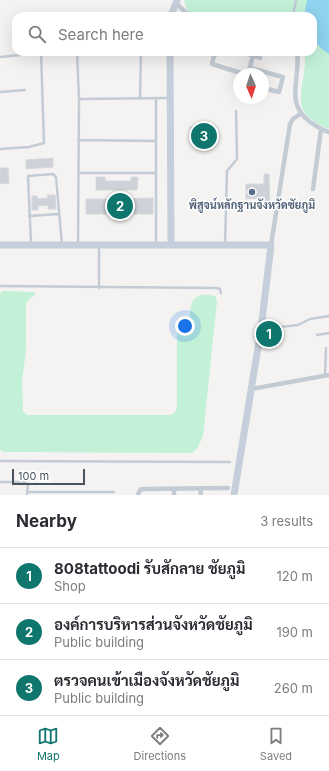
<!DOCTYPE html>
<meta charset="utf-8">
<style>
body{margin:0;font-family:Inter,Sarabun,sans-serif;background:#f2f2f3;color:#2b2b33}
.compass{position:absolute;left:233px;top:68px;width:36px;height:36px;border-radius:50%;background:#fff;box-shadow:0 4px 16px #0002;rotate:177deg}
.scale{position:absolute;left:12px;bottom:10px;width:73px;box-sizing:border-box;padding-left:4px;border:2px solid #495461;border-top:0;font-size:11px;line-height:14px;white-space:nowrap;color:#495461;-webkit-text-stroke:3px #fff;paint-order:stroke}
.you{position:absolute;left:185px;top:326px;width:14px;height:14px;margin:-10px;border:3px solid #fff;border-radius:50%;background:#1a73e8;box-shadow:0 0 0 6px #1a73e833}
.badge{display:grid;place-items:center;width:26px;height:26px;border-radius:50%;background:#0f766e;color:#fff;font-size:13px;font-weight:700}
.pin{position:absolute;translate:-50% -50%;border:2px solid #fff;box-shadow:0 1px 4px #0006}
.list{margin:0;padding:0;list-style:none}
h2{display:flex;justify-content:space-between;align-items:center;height:52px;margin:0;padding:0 16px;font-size:17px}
h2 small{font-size:13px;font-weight:400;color:#7c7c81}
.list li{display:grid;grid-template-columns:26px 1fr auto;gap:12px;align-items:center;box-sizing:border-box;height:56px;padding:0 16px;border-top:1px solid #e1e1e2}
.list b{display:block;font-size:15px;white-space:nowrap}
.list p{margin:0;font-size:13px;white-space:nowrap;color:#7c7c81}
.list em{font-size:13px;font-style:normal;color:#7c7c81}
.icon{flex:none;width:22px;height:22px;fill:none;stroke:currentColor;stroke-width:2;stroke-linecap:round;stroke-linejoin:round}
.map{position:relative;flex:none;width:329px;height:495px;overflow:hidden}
.search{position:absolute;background:#fff;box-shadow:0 4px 16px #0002;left:12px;right:12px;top:12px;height:44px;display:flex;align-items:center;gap:10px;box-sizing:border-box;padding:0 14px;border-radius:12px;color:#7c7c81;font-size:15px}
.sheet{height:220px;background:#fff}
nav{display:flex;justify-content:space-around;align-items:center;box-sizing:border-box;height:56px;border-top:1px solid #e1e1e2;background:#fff;font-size:11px;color:#7c7c81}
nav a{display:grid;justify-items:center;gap:2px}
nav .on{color:#0f766e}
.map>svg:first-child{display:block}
.green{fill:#c2f1d8}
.water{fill:#8fd3ef}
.building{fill:#ced1d8;stroke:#d6d8de}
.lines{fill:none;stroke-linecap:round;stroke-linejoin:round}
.lane{stroke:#c3cbd4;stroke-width:2.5}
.street{stroke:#c3cbd4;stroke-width:4.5}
.secondary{stroke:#c5cedb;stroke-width:7}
.service-dot{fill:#5c6f8a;stroke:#fff;stroke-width:1.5}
.labels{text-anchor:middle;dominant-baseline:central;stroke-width:3;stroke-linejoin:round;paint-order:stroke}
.service-label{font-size:11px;font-weight:bold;fill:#4e5e75;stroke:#fff}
</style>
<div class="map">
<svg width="329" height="495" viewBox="0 0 329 495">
<rect width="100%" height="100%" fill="#f5f3f2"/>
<path class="green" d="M 184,0 L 329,0 L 329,129 C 294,114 300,104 304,71 C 305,64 306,58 304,52 L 313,52 L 313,16 L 193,16 L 187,11 Z
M 3,291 L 35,292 L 35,295 L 28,300 L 26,304 L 26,351 L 22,382 L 23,411 L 27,415 L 171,415 L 176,411 L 177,406 L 177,331 L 190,326 C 189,305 191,290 215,296 L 217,301 L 203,436 L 198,447 L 192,453 L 3,452 L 0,450 L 0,293 Z"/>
<path class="water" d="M 307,0 L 329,0 L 329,54 C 311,42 313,36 313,16 L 304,16 Z"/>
<path class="building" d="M 206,126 L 207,147 L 196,147 L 196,139 L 190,139 L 190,127 Z
M 53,158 L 53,167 L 26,169 L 26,160 Z
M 0,168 L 8,168 L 9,183 L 0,184 Z
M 264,174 L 269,174 L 270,209 L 265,209 L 265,198 L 246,199 L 246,184 L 264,184 Z
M 96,177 L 105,177 L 105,181 L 131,181 L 131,177 L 138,177 L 137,190 L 96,190 Z
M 47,195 L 55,195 L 56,209 L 48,209 L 48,205 L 38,206 L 38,210 L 32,210 L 32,196 L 37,196 L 37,199 L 48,198 Z
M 153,198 L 153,214 L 124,214 L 124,219 L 116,219 L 116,214 L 86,214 L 86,199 L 114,199 L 114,201 L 125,201 L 125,199 Z"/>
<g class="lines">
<path class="lane" d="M 293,16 L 296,0
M 77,52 L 79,99
M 0,57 L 41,53
M 0,92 L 25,90
M 140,98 L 141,52
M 156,98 L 156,244
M 78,140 L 156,141
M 0,149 L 29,147 L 44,143 L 41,52
M 78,173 L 156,173
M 29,216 L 59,214
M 31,244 L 28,176 L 53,174 L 56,177 L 62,245
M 78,245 L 79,99 L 168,98
M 225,245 L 227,171 L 237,159 L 236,111
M 0,286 L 216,288 L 220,289 L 221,293
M 99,288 L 99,246
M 261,329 L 298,325 L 310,319 L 329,316
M 317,335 L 329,333
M 325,375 L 326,348
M 0,461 L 230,462
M 0,482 L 25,482 L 28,485 L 27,492
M 27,495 L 27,492 L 114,492"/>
<path class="street" d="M 176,3 L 189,16
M 206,52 L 215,55
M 215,52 L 212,64 L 244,74
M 242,52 L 260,58
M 297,52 C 301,78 284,103 310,122 C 316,126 321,130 329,132
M 250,68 L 283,77 L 279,92 L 263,88
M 248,74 L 254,52
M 313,189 L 321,129
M 271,245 L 290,124 L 293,119 L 300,114
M 251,389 L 329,375
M 200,488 L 201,495
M 138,495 L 140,490 L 143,489 L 228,488
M 174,495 L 174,489"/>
<path class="secondary" d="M 171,16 L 177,0
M 170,52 L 171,245
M 0,245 L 271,245 L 261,329 L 234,495"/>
</g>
<circle class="service-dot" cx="252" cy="192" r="4"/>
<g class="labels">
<g class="service-label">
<text x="252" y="205">พิสูจน์หลักฐานจังหวัดชัยภูมิ</text>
</g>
</g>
</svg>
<svg class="compass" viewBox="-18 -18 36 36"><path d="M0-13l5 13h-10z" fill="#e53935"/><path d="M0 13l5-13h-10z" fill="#7c7c81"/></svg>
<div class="scale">100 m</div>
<div class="you"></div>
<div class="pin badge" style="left:269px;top:334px">1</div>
<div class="pin badge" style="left:120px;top:206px">2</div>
<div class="pin badge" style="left:204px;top:136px">3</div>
<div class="search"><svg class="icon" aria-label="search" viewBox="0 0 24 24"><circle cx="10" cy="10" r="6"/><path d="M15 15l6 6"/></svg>Search here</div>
</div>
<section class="sheet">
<h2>Nearby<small>3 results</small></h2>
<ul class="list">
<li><span class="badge">1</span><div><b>808tattoodi รับสักลาย ชัยภูมิ</b><p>Shop</p></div><em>120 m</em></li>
<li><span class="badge">2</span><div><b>องค์การบริหารส่วนจังหวัดชัยภูมิ</b><p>Public building</p></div><em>190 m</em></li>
<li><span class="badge">3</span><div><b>ตรวจคนเข้าเมืองจังหวัดชัยภูมิ</b><p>Public building</p></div><em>260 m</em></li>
</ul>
</section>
<nav>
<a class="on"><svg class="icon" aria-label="map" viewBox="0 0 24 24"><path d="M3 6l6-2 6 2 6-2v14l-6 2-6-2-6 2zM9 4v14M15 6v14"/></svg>Map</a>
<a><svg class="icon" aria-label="directions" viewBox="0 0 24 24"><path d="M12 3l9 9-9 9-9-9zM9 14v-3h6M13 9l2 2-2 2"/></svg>Directions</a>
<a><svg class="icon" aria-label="saved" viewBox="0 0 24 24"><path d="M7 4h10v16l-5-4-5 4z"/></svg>Saved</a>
</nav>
